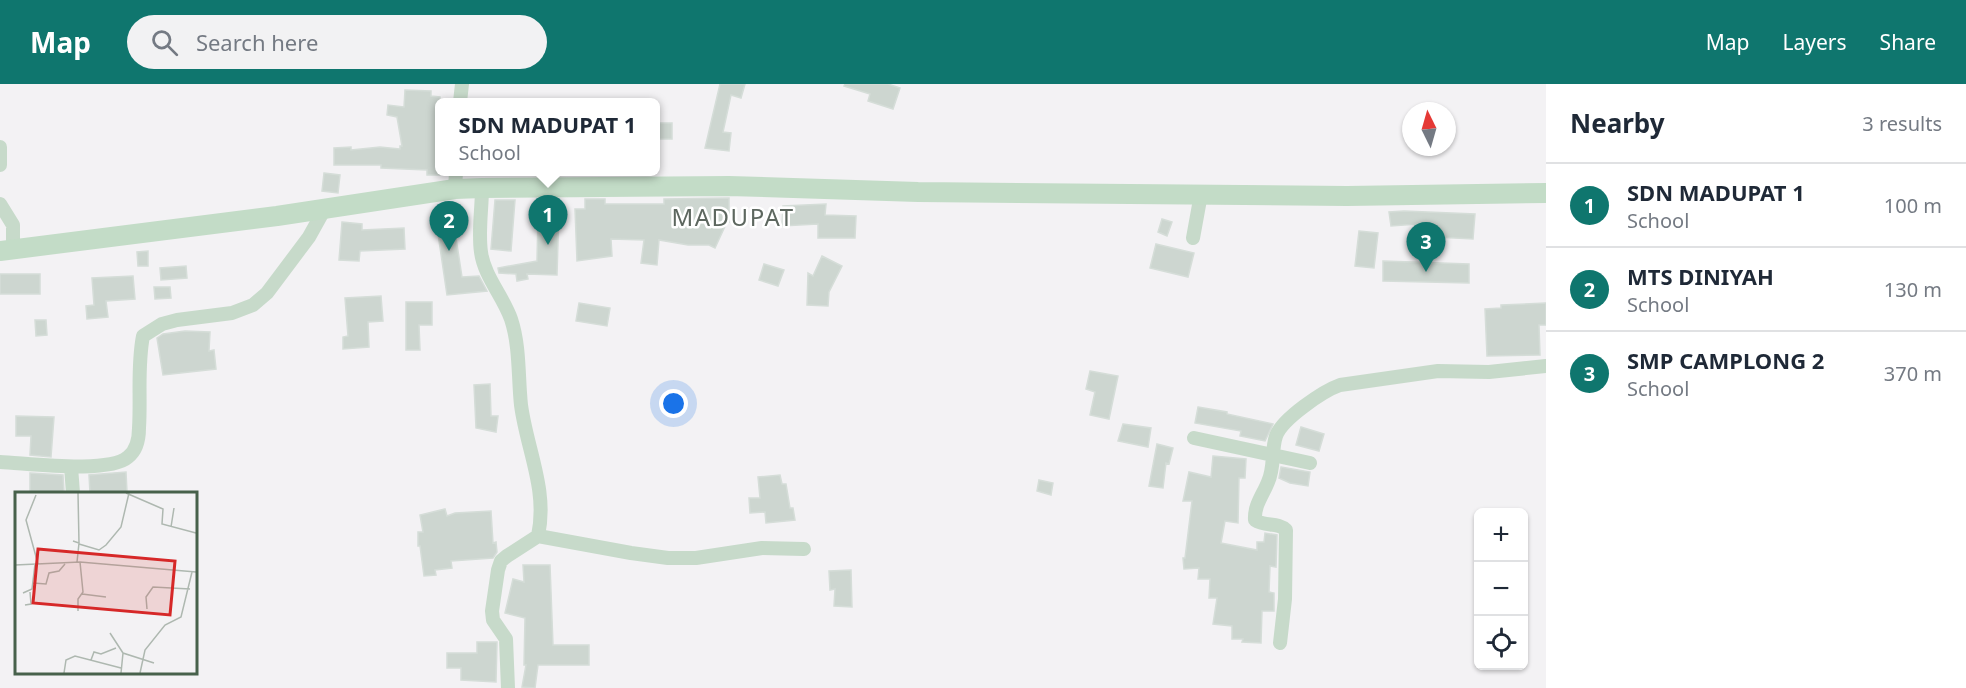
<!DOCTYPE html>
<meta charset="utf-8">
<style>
body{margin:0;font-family:"Noto Sans",sans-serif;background:#f2f2f3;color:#1f2937}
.controls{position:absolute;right:18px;bottom:18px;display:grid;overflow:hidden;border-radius:9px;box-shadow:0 2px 4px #0004}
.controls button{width:54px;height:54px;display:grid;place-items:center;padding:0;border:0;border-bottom:2px solid #e0e1e3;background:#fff;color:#1f2937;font:30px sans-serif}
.compass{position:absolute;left:1402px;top:18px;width:54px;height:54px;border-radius:50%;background:#fff;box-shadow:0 2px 4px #0004;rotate:355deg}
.you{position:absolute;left:674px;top:320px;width:21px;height:21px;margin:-15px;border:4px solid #fff;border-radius:50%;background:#1a73e8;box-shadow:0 0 0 9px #1a73e833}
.badge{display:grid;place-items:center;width:39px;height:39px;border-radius:50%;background:#0f766e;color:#fff;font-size:20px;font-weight:700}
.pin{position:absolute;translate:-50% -50px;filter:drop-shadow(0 2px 3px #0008)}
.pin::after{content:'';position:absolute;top:32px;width:21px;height:18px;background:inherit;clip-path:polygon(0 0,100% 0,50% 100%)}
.popup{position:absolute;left:435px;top:14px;width:225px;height:78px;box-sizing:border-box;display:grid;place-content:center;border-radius:9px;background:#fff;filter:drop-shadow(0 2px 4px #0005);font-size:20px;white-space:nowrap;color:#747a83}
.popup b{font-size:22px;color:#1f2937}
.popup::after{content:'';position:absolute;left:50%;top:100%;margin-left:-12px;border:12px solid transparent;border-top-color:#fff}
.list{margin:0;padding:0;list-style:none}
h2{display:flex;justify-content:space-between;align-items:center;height:78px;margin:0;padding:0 24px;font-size:26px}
h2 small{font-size:20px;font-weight:400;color:#747a83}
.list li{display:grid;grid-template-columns:39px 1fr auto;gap:18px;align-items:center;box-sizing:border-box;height:84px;padding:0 24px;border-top:2px solid #e0e1e3}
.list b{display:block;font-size:22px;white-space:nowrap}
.list p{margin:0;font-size:20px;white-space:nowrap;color:#747a83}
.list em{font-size:20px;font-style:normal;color:#747a83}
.icon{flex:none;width:33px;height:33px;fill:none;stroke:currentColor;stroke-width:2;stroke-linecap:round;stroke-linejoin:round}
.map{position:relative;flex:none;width:1546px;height:604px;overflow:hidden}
header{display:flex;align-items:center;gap:36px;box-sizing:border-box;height:84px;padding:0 30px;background:#0f766e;color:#fff}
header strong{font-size:28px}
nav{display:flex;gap:33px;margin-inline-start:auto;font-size:21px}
.search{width:420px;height:54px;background:#f2f2f3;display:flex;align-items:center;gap:15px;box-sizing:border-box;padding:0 21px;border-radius:33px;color:#747a83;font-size:22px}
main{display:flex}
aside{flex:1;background:#fff}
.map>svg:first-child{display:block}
.building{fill:#cdd6d0;stroke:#d5ddd8;stroke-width:1.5}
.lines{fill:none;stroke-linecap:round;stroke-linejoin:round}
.street{stroke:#c7daca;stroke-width:14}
.secondary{stroke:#c3dcc7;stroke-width:20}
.labels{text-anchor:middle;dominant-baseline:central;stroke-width:5;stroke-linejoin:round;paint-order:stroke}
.quarter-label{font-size:24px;letter-spacing:1.5px;fill:#5d675f;stroke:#fff}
.inset-road{fill:none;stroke:#aeb8b0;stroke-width:1.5}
.view{fill:#d62828;fill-opacity:0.15;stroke:#d62828;stroke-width:3}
.inset-edge{fill:none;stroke:#47614b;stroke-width:3}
</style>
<header>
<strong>Map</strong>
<div class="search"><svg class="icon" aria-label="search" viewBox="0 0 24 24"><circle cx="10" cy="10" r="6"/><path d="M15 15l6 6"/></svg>Search here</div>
<nav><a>Map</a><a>Layers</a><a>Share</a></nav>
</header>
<main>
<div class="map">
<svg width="1546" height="604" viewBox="0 0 1546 604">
<rect width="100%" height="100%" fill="#f3f2f4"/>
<path class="building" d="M 720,0 L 745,0 L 741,14 L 731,11 L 723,48 L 731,49 L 729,67 L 705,64 Z
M 845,0 L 888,0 L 900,4 L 893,25 L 868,17 L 870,10 L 844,2 Z
M 405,6 L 431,7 L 431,12 L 440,13 L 440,91 L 427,91 L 427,86 L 381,84 L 381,81 L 334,81 L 334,64 L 351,63 L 351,66 L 380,63 L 400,65 L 400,62 L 402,62 L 397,33 L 387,31 L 388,21 L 404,23 Z
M 656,39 L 672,39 L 672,55 L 656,55 Z
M 324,89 L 340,91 L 338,109 L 322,107 Z
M 729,114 L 729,138 L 727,138 L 715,164 L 709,161 L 688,161 L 659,156 L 657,181 L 641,179 L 644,156 L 611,155 L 612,172 L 577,177 L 575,125 L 585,125 L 585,115 L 605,115 L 605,120 L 664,120 L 664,115 Z
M 557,115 L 559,125 L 557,191 L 527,190 L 528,195 L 517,197 L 516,190 L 499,189 L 498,184 L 537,177 L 538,131 L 541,131 L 541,116 Z
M 495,116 L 515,116 L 511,167 L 491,165 Z
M 826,120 L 825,131 L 856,132 L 855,154 L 818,154 L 818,140 L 782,142 L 783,122 Z
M 1404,127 L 1475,130 L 1473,155 L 1417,152 L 1418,140 L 1391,142 L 1389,128 Z
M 1162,135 L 1172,138 L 1167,152 L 1158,148 Z
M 342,138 L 362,140 L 362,146 L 404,144 L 405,165 L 360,167 L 359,177 L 339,176 Z
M 454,141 L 462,193 L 479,192 L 487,207 L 447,211 L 437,143 Z
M 1359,147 L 1378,149 L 1374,184 L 1355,182 Z
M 1156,160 L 1194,169 L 1188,193 L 1150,184 Z
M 148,167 L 148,182 L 138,182 L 137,168 Z
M 822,172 L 842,182 L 829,208 L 828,222 L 807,221 L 808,189 L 813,192 Z
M 1383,177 L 1469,180 L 1469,199 L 1383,197 Z
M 764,180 L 784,186 L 778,202 L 759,196 Z
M 186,182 L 187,194 L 161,196 L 160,184 Z
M 0,190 L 40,190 L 40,210 L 0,210 Z
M 133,192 L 135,215 L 106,217 L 108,233 L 87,235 L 86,222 L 94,221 L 92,194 Z
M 154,203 L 170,203 L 171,214 L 155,215 Z
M 381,212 L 383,237 L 368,238 L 369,263 L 343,265 L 343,253 L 348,252 L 345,214 Z
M 406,218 L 432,218 L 432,241 L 419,241 L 420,266 L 406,266 Z
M 579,219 L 610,224 L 607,242 L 576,237 Z
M 1546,219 L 1546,241 L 1539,241 L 1540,271 L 1487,272 L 1485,225 L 1501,224 L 1501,221 Z
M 35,236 L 46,236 L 47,251 L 36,252 Z
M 185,247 L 210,248 L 209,267 L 214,266 L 216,285 L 163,291 L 157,254 L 163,250 Z
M 1090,287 L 1118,292 L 1109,335 L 1090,331 L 1095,308 L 1086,305 Z
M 490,300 L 491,332 L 498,332 L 496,348 L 476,344 L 474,301 Z
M 1198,323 L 1227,328 L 1227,330 L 1273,340 L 1265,357 L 1240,352 L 1241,347 L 1195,339 Z
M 16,332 L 54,333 L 51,373 L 30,371 L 31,352 L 16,352 Z
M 1123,340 L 1151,344 L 1148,363 L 1118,357 Z
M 1301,343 L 1324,350 L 1319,367 L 1296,361 Z
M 1157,360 L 1173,364 L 1169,380 L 1166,379 L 1163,404 L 1149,402 Z
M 1213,372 L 1246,375 L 1245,394 L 1239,394 L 1238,439 L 1225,437 L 1221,459 L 1257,466 L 1257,458 L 1264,458 L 1265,449 L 1277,451 L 1276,483 L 1270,482 L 1269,508 L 1274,509 L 1274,527 L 1262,527 L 1261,559 L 1242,558 L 1243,555 L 1232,555 L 1232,542 L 1213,540 L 1217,514 L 1209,514 L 1210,495 L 1198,495 L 1199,484 L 1184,485 L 1183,474 L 1185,474 L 1192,417 L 1183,417 L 1189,388 L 1211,393 Z
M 1281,383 L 1310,388 L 1308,402 L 1290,399 L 1279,394 Z
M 126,388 L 127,408 L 90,409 L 89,391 Z
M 30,389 L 63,391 L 64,409 L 30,409 Z
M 780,391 L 782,400 L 786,400 L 790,424 L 793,424 L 795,436 L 766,439 L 765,428 L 750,429 L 749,414 L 760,414 L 758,393 Z
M 1039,396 L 1053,399 L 1051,411 L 1037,407 Z
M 445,425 L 447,432 L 455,429 L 491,427 L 493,459 L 496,458 L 497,468 L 493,474 L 451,477 L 452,484 L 435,486 L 436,491 L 424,492 L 420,462 L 418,462 L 418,448 L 423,448 L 420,431 Z
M 523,481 L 550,481 L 553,561 L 589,561 L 589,581 L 538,581 L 535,604 L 522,603 L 526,581 L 524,581 L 525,534 L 505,529 L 513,495 L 524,498 Z
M 851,486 L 852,523 L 834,522 L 835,505 L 830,506 L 829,487 Z
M 477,558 L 497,558 L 496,598 L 461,596 L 461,584 L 447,584 L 447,569 L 477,569 Z"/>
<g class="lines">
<path class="street" d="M 460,18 L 462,0
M 0,63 L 0,81
M 482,104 C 482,124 478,148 481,168 C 484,192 503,212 511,235 C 520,262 518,293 521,321 C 527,366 548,406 538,452 L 507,472 L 501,477 L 498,486 L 492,527 L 493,536 L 506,555 L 508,604
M 455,105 L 456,88
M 0,120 L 13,141 L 13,165
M 1193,154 L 1201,110
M 1194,354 L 1310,379
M 0,378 C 27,379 109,390 128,373 C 137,366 139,355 139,344 C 141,313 137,283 143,252 L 162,240 L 177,236 L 232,229 L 253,221 L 267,209 L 309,153 L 324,126
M 71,383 L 73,409
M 538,452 L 631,469 L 668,474 L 696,474 L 762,464 L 804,465
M 1280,559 L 1285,515 L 1286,446 C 1278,438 1265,443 1255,436 C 1254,421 1263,411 1268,398 C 1275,383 1271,367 1276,352 C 1282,335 1323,307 1340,301 L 1438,287 L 1489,288 L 1546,282"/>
<path class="secondary" d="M 0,167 L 277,132 L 455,105 L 482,104 L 729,102 L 918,108 L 1347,112 L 1546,109"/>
</g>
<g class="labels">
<g class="quarter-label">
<text x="733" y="132">MADUPAT</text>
</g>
</g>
<g transform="translate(15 408)">
<rect width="182" height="182" fill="#f3f2f4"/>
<path class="inset-road" d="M 63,1 L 64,51M 111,1 L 148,17 L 147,32 L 181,41M 21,3 L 11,28 L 23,72M 156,35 L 159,16M 58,49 L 64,51 L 62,70M 64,52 L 84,58 L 91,53 L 106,35 L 114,1M 0,73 L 65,70 L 181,80M 18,91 L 31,92 L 34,81 L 44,79 L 50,72M 8,101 L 17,97 L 20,72M 67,102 L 91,105M 10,113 L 16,112 L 15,100M 132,117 L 131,105 L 138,95 L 175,97M 63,119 L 63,107 L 68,100 L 65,70M 95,141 L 108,161 L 139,171M 76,168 L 79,160 L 86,162 L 101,156M 49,181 L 51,168 L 60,164 L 106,176M 106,181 L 108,161M 125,181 L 130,158 L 150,133 L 166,125 L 177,80"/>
<path class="view" d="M 23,57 L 160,69 L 155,123 L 18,111 Z"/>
<rect width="182" height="182" class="inset-edge"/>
</g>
</svg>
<div class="controls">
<button>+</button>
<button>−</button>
<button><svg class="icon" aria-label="locate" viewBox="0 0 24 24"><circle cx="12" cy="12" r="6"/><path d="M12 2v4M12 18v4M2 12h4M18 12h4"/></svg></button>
</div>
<svg class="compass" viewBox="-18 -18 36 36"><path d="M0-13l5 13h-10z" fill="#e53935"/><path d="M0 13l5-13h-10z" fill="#747a83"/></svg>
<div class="you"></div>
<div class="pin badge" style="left:548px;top:161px">1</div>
<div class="popup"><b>SDN MADUPAT 1</b>School</div>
<div class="pin badge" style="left:449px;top:167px">2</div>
<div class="pin badge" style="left:1426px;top:188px">3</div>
</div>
<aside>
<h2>Nearby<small>3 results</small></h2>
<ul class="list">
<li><span class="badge">1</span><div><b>SDN MADUPAT 1</b><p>School</p></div><em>100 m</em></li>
<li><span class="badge">2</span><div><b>MTS DINIYAH</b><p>School</p></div><em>130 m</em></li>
<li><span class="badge">3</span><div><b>SMP CAMPLONG 2</b><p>School</p></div><em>370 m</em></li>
</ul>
</aside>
</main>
